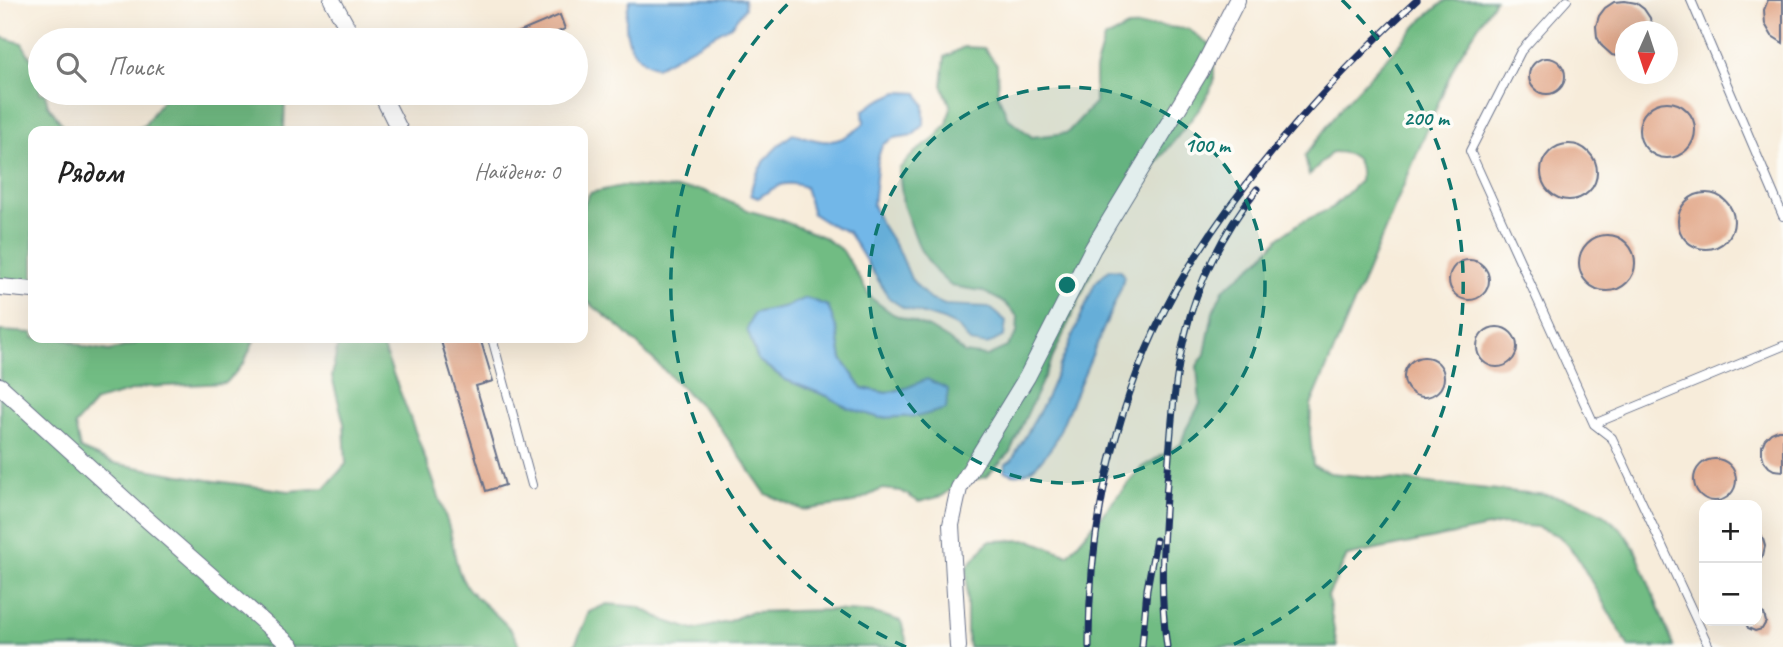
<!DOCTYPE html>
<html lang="ru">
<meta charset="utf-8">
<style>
body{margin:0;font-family:Caveat,sans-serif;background:#f6f6f6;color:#222}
.controls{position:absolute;right:21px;bottom:21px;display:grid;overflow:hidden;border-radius:14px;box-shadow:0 7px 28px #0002}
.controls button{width:63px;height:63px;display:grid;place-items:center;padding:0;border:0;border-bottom:2px solid #e0e0e0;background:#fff;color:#222;font:35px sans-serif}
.compass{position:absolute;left:1615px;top:21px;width:63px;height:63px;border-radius:50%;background:#fff;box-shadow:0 7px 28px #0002;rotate:183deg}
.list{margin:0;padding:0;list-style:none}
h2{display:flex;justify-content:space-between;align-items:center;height:91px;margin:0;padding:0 28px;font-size:30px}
h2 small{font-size:23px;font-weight:400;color:#767676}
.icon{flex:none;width:38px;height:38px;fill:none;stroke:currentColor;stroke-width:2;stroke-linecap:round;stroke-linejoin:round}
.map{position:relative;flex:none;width:1783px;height:647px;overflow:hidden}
.search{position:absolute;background:#fff;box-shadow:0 7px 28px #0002;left:28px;top:28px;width:560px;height:77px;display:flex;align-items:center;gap:18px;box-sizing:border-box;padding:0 24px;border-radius:38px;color:#767676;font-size:26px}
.panel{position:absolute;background:#fff;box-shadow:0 7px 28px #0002;left:28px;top:126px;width:560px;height:217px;border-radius:14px}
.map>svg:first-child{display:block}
.forest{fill:#71bc83;stroke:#467670;stroke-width:2;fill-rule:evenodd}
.water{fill:#72b7e8;stroke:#4673a3;stroke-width:2}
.building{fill:#e2a88a}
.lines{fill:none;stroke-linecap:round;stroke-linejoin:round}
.lane-casing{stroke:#687189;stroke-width:10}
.street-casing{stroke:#687189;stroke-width:18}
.lane{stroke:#fff;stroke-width:8}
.street{stroke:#fff;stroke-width:16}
.rail-casing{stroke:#1b2f5e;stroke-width:7}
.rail{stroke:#fdfcf7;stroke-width:4.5;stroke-dasharray:13;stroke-linecap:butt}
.ring{fill:none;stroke:#0f766e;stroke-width:3.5;stroke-dasharray:12 9}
.centre{fill:#0f766e;stroke:#fdfcf7;stroke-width:3.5}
.ring-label{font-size:21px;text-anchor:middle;font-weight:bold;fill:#0f766e;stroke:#fdfcf7;stroke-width:7;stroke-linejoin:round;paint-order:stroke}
</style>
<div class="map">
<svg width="1783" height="647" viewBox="0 0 1783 647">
<rect width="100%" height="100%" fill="#fdfcf7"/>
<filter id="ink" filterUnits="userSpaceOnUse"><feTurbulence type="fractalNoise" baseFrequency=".0143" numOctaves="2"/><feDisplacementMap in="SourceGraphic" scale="14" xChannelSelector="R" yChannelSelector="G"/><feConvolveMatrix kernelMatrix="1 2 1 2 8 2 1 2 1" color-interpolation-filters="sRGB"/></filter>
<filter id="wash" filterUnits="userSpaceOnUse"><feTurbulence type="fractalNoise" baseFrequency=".00686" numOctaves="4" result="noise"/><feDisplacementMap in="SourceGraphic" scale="28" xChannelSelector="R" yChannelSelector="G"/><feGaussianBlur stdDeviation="1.57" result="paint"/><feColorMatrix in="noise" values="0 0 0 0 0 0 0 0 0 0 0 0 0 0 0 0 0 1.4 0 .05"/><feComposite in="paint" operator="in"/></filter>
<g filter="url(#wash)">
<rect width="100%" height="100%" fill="#f7ecda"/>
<path class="forest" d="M 1446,0 L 1495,0 L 1456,61 L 1311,405 L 1310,433 L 1313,465 L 1330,473 L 1548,495 L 1576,501 L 1602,513 L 1622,530 L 1635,549 L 1674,647 L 1629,647 L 1576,555 L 1559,536 L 1537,527 L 1503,524 L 1347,556 L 1328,596 L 1337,647 L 969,647 L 967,631 L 967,567 L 989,541 L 1030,540 L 1068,555 L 1142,467 L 1181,444 L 1186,429 L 1200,404 L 1197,366 L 1205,354 L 1213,312 L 1223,290 L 1259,260 L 1280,237 L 1301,222 L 1332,208 L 1360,181 C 1362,158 1354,152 1332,152 L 1309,176 L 1305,156 L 1344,104 L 1422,20 Z
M 1157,26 L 1188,29 L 1211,45 L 1214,64 L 1214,82 L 1201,107 L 1120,209 L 1010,452 L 986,477 L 962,482 L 942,496 L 919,502 L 901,491 L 882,489 L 853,503 L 803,510 L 766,494 L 714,419 L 623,330 L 583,298 L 583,206 L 590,193 L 622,186 L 702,190 L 750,211 L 778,219 L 823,237 L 843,251 L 871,298 L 893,314 L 929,328 L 949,340 L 964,353 L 987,356 L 1007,347 L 1017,333 L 1018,317 L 1005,303 L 982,291 L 951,286 L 936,272 L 920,249 L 903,205 L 899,169 L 915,152 L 933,140 L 947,124 L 951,107 L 942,85 L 945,57 L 964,47 L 984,48 L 997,65 L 998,95 L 1008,118 L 1032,137 L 1067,133 L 1095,103 L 1095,70 L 1104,39 L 1128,27 ZM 806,298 L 837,330 L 842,359 L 862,388 L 886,393 L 906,388 L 848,408 L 827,396 L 786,380 L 758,360 L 754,313 L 787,306 Z
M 0,37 L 22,43 L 40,74 L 40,93 L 45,93 L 48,105 L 67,131 L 33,131 L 33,283 L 0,286 Z
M 167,93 L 285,93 L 284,131 L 132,131 L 144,126 Z
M 0,331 L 33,333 L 33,338 L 63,338 L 85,347 L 109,351 L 135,344 L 139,338 L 255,338 L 244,363 L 226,383 L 146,387 L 96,401 L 75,425 L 80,449 L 113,463 L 208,480 L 289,491 L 325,488 L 346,464 L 344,423 L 332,377 L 338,342 L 345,338 L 373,338 L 382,345 C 404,403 428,461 447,521 C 455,542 453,568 467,587 C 480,605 514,623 519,647 L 0,647 Z
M 607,604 L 639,607 L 666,621 L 694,630 L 727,622 L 750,612 L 832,610 L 874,613 L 901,621 L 907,643 L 905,647 L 574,647 L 589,612 Z"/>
<path class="water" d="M 630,0 L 744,0 L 745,8 L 731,26 L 657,67 C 626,58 621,27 630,0 Z
M 898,92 L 918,93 L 924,105 L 924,125 L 913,135 L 894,138 L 882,145 L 878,158 L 873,205 L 880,222 L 901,255 L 911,279 L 929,299 L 945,305 L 989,307 L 1006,321 L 1004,336 L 987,345 L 970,342 L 958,327 L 943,320 L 904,308 L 890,299 L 848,232 L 827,223 L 813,214 L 805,187 C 783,179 777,186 758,198 L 751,195 C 751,172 775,146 793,134 C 803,136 813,140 822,141 C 837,143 854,134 864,123 L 863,111 L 874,103 Z
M 1111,269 L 1120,270 L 1124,276 L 1121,288 L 1054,444 C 1041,461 1027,483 1004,471 L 1006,464 L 1012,460 L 1044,403 L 1095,283 L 1104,274 Z
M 806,298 L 828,306 L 837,330 L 842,359 L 862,388 L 886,393 L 906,388 L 927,379 L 948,389 L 946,409 L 920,416 L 880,418 L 848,408 L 827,396 L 786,380 L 758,360 L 747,329 L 754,313 L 787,306 Z"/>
<g id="blocks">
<path class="building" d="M 1768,0 L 1783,0 L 1783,43 L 1772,36 L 1765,24 L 1764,10 Z
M 1625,1 L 1636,3 L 1644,9 L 1650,18 L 1652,29 L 1652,32 L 1626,32 L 1626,57 L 1622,57 L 1612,55 L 1602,46 L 1597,37 L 1596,26 L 1599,16 L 1605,8 L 1614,2 Z
M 560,15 L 565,29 L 539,40 L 517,40 L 515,34 Z
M1529 76a18 18 0 1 1 36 0a18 18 0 1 1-36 0Z
M1639 130a28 28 0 1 1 56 0a28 28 0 1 1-56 0Z
M1541 172a28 28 0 1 1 56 0a28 28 0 1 1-56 0Z
M1678 221a28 28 0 1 1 56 0a28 28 0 1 1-56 0Z
M1579 263a28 28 0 1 1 56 0a28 28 0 1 1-56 0Z
M1449 280a20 20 0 1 1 40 0a20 20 0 1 1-40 0Z
M1477 347a20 20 0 1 1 40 0a20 20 0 1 1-40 0Z
M 440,338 L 480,338 L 493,381 L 476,386 L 505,485 L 486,491 Z
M1404 377a20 20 0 1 1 40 0a20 20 0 1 1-40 0Z
M 1778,430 L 1783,430 L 1783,471 L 1774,470 L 1769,467 L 1764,461 L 1762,454 L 1762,446 L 1765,439 L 1771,433 Z
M1694 480a21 21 0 1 1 42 0a21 21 0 1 1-42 0Z
M 1757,530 L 1763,539 L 1765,546 L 1763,555 L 1757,563 Z
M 1757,610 L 1764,614 L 1766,622 L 1762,629 L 1755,631 L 1748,628 L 1745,621 L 1757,621 Z"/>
</g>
</g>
<g filter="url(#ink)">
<use href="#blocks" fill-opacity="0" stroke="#687189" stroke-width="2"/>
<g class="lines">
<g class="lane-casing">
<path id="lane" d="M 1567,0 L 1521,51 L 1470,151 L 1594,424 L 1612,438 L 1709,647
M 1691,0 L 1783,216
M 492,338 L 532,485
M 1594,424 L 1783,346"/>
</g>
<g class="street-casing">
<path id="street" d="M 332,0 L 354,40
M 381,93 L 400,131
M 0,287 L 33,290
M 0,386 L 134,508 L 292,647
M 958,647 L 951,525 L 959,488 L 1027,377 L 1093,248 L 1203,67 L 1237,0"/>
</g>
<use href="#lane" class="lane"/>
<use href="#street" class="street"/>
<g class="rail-casing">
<path id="rail" d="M 1089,647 C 1088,524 1116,397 1176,289 C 1237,183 1327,83 1417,0
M 1142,647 L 1147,589 L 1156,540
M 1167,647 C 1159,590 1163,539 1167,483 C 1171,434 1173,384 1185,335 C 1197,283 1224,231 1257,189"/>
</g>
<use href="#rail" class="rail"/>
</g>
</g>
<circle cx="1067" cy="285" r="198" fill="#0f766e" fill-opacity=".12"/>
<g class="ring">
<circle cx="1067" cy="285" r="198"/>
<path d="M906 647A396 396 0 0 1 792 0M1342 0A396 396 0 0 1 1228 647"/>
</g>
<circle cx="1067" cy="285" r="10" class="centre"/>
<g class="ring-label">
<text x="1426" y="125">200 m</text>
<text x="1207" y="152">100 m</text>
</g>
</svg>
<div class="controls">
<button>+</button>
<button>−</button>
</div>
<svg class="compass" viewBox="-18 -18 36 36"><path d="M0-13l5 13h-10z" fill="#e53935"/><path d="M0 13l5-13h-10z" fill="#767676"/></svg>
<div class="search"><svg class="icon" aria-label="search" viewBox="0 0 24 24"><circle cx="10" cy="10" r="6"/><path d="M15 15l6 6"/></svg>Поиск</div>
<section class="panel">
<h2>Рядом<small>Найдено: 0</small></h2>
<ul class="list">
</ul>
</section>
</div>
